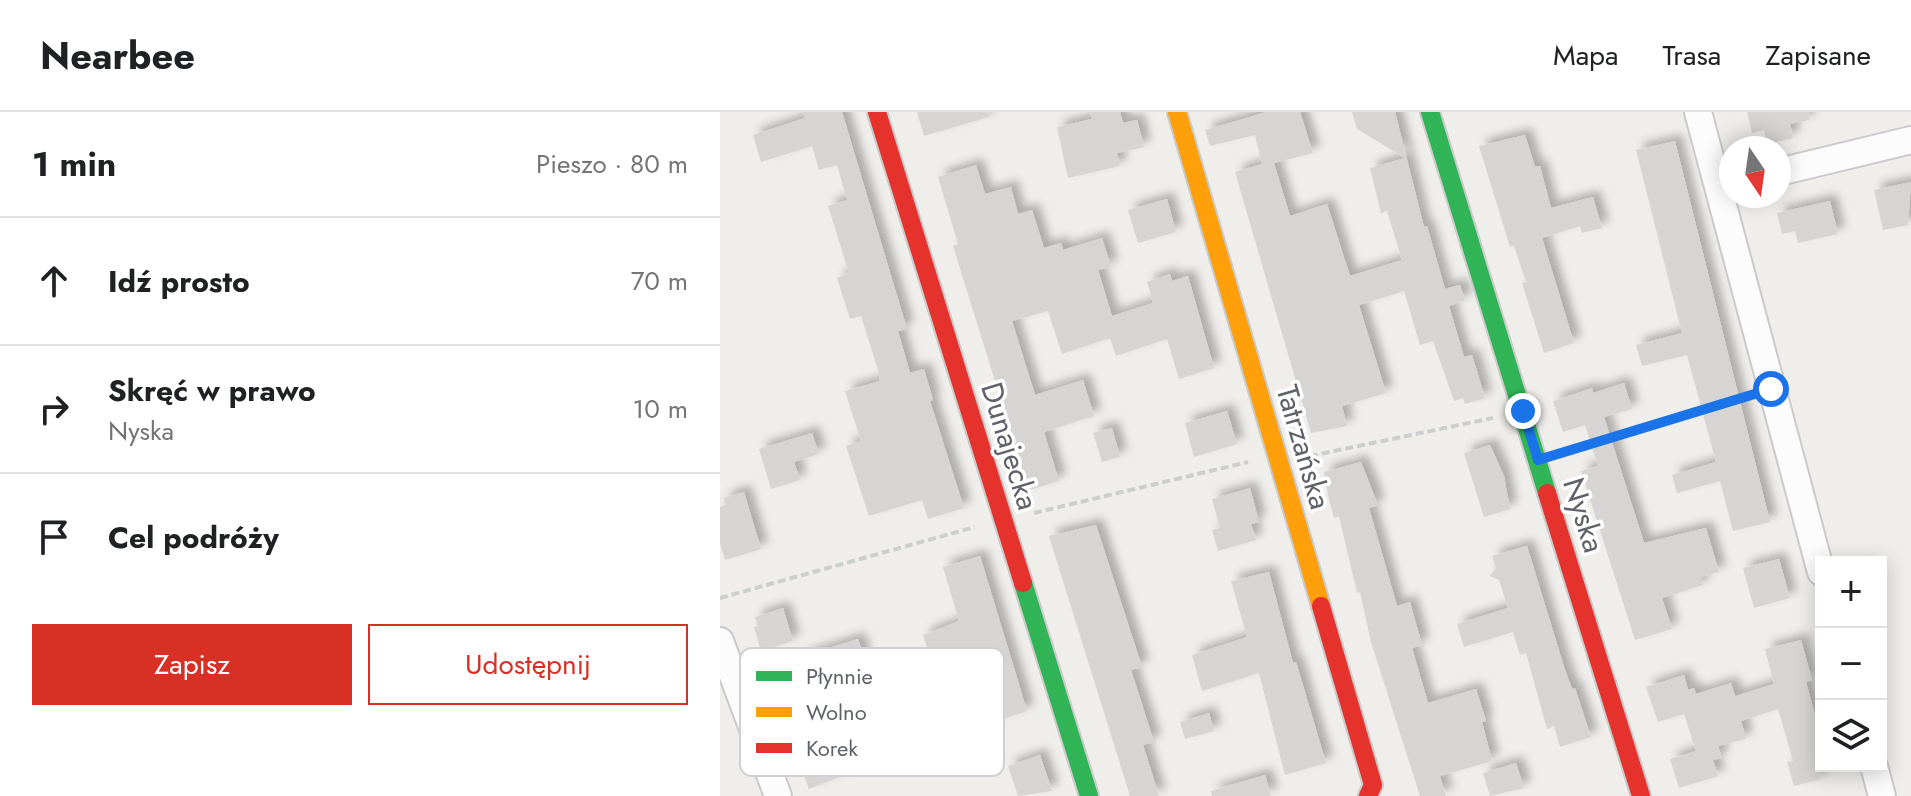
<!DOCTYPE html>
<html lang="pl">
<meta charset="utf-8">
<style>
body{margin:0;font-family:Jost,sans-serif;background:#f6f6f6;color:#202124}
.controls{position:absolute;right:24px;bottom:24px;display:grid;overflow:hidden;border-radius:0px;box-shadow:0 4px 20px #0003}
.controls button{width:72px;height:72px;display:grid;place-items:center;padding:0;border:0;border-bottom:2px solid #e0e0e0;background:#fff;color:#202124;font:40px sans-serif}
.compass{position:absolute;left:999px;top:24px;width:72px;height:72px;border-radius:50%;background:#fff;box-shadow:0 4px 20px #0003;rotate:167deg}
.stop{position:absolute;width:24px;height:24px;margin:-18px;border:6px solid #1a73e8;border-radius:50%;background:#fff}
.stop.end{background:#1a73e8;border-color:#fff;box-shadow:0 2px 8px #0008}
.list{margin:0;padding:0;list-style:none}
h2{display:flex;justify-content:space-between;align-items:center;height:104px;margin:0;padding:0 32px;font-size:34px}
h2 small{font-size:26px;font-weight:400;color:#757577}
.list li{display:grid;grid-template-columns:52px 1fr auto;gap:24px;align-items:center;box-sizing:border-box;height:128px;padding:0 32px;border-top:2px solid #e0e0e0}
.list b{display:block;font-size:30px;white-space:nowrap}
.list p{margin:0;font-size:26px;white-space:nowrap;color:#757577}
.list em{font-size:26px;font-style:normal;color:#757577}
.actions{display:flex;gap:16px;padding:24px 32px}
.actions a{flex:1;padding:18px 0;border:2px solid #d93025;border-radius:0px;text-align:center;font-size:28px;color:#d93025}
.actions .main{background:#d93025;color:#fff}
.icon{flex:none;width:44px;height:44px;fill:none;stroke:currentColor;stroke-width:2;stroke-linecap:round;stroke-linejoin:round}
.map{position:relative;flex:none;width:1191px;height:684px;overflow:hidden}
header{display:flex;align-items:center;gap:48px;box-sizing:border-box;height:112px;padding:0 40px;background:#fff;border-bottom:2px solid #e0e0e0}
header strong{font-size:38px}
nav{display:flex;gap:44px;margin-inline-start:auto;font-size:28px}
main{display:flex}
aside{flex:1;background:#fff}
.map>svg:first-child{display:block}
.building{fill:#d6d5d3;filter:url(#shadow)}
.lines{fill:none;stroke-linecap:round;stroke-linejoin:round}
.street-casing{stroke:#cbcacb;stroke-width:30}
.fast-casing{stroke:#cacacb;stroke-width:22}
.slow-casing{stroke:#cacacb;stroke-width:22}
.jam-casing{stroke:#cacacb;stroke-width:22}
.path{stroke:#cbcfcd;stroke-width:4;stroke-dasharray:8 4;stroke-linecap:butt}
.street{stroke:#fdfcfc;stroke-width:26}
.fast{stroke:#30b455;stroke-width:18}
.slow{stroke:#ff9f0a;stroke-width:18}
.jam{stroke:#e5322d;stroke-width:18}
.route{stroke:#1a73e8;stroke-width:10}
.labels{text-anchor:middle;dominant-baseline:central;stroke-width:7;stroke-linejoin:round;paint-order:stroke}
.street-label{font-size:30px;fill:#5f6268;stroke:#fff}
.key{fill:#fff;stroke:#cfd0d2;stroke-width:2}
.key-label{font-size:22px;fill:#5f6268}
</style>
<header>
<strong>Nearbee</strong>
<nav><a>Mapa</a><a>Trasa</a><a>Zapisane</a></nav>
</header>
<main>
<aside>
<h2>1 min<small>Pieszo · 80 m</small></h2>
<ul class="list">
<li><svg class="icon" aria-label="ahead" viewBox="0 0 24 24"><path d="M12 20V5M6 11l6-6 6 6"/></svg><div><b>Idź prosto</b></div><em>70 m</em></li>
<li><svg class="icon" aria-label="right" viewBox="0 0 24 24"><path d="M7 20v-9h11M14 6l5 5-5 5"/></svg><div><b>Skręć w prawo</b><p>Nyska</p></div><em>10 m</em></li>
<li><svg class="icon" aria-label="arrive" viewBox="0 0 24 24"><path d="M6 21V4h12l-3 4 3 4H6"/></svg><div><b>Cel podróży</b></div></li>
</ul>
<div class="actions"><a class="main">Zapisz</a><a>Udostępnij</a></div>
</aside>
<div class="map">
<svg width="1191" height="684" viewBox="0 0 1191 684">
<defs>
<filter id="shadow"><feDropShadow dx="7" dy="-7" stdDeviation="4" flood-color="#0004"/></filter>
</defs>
<rect width="100%" height="100%" fill="#efeeea"/>
<path class="building" d="M 83,0 L 122,0 L 187,217 L 178,219 L 190,261 L 204,257 L 213,288 L 210,289 L 244,396 L 208,407 L 202,388 L 149,404 L 126,334 L 141,329 L 125,279 L 160,269 L 159,261 L 141,204 L 130,207 L 117,166 L 129,161 L 108,94 L 127,88 L 117,53 L 99,58 L 92,34 L 41,50 L 33,23 L 85,6 Z
M 197,0 L 268,0 L 269,5 L 204,24 Z
M 370,0 L 400,0 L 403,11 L 417,8 L 424,35 L 397,41 L 400,54 L 348,66 L 337,15 L 372,7 Z
M 547,0 L 580,0 L 593,41 L 554,51 L 570,104 L 607,92 L 630,164 L 682,148 L 667,99 L 661,101 L 650,56 L 685,46 L 637,17 L 632,0 L 675,0 L 704,115 L 707,114 L 725,177 L 740,173 L 745,188 L 729,194 L 744,245 L 752,243 L 765,286 L 745,292 L 743,286 L 734,289 L 713,229 L 700,233 L 684,179 L 639,193 L 666,281 L 622,294 L 627,314 L 591,321 L 515,60 L 542,52 L 535,23 L 490,34 L 485,18 Z
M 1027,0 L 1088,0 L 1089,8 L 1070,12 L 1073,26 L 1047,32 L 1044,18 L 1032,21 Z
M 805,23 L 815,55 L 820,54 L 831,96 L 873,85 L 882,116 L 862,121 L 860,114 L 822,126 L 854,231 L 824,241 L 802,171 L 806,170 L 794,134 L 790,135 L 759,34 Z
M 955,29 L 1050,410 L 1013,419 L 1000,369 L 957,381 L 952,363 L 996,350 L 967,243 L 922,254 L 916,233 L 962,221 L 916,38 Z
M 256,53 L 265,82 L 291,75 L 298,102 L 312,98 L 324,136 L 341,131 L 343,138 L 382,126 L 391,155 L 378,158 L 392,204 L 433,191 L 427,170 L 450,162 L 452,169 L 468,164 L 494,256 L 459,267 L 447,227 L 396,244 L 390,226 L 342,242 L 328,199 L 292,209 L 315,283 L 363,268 L 374,304 L 324,320 L 339,369 L 309,378 L 233,134 L 238,132 L 218,65 Z
M 1191,70 L 1188,113 L 1163,118 L 1154,78 Z
M 447,87 L 456,120 L 418,131 L 408,98 Z
M 1110,89 L 1118,122 L 1078,131 L 1075,119 L 1062,122 L 1057,101 Z
M 904,271 L 912,297 L 884,305 L 924,431 L 986,416 L 999,460 L 981,465 L 983,473 L 942,486 L 952,517 L 915,528 L 861,359 L 878,354 L 865,313 L 843,320 L 833,289 L 872,276 L 873,281 Z
M 507,299 L 517,332 L 474,345 L 465,311 Z
M 392,316 L 400,345 L 382,350 L 373,321 Z
M 92,321 L 99,342 L 74,350 L 80,368 L 51,377 L 39,337 Z
M 770,333 L 784,364 L 790,397 L 764,405 L 744,341 Z
M 641,350 L 658,393 L 649,396 L 677,494 L 690,490 L 702,533 L 692,536 L 708,591 L 756,577 L 766,609 L 762,610 L 772,649 L 720,664 L 726,684 L 700,684 L 651,530 L 640,480 L 637,481 L 619,404 L 614,406 L 608,383 L 604,360 Z
M 530,376 L 539,410 L 531,412 L 536,428 L 498,439 L 492,418 L 500,416 L 492,387 Z
M 24,380 L 41,437 L 5,448 L 0,431 L 0,395 L 6,393 L 4,386 Z
M 376,413 L 422,555 L 411,558 L 434,630 L 423,633 L 439,684 L 410,684 L 329,424 Z
M 807,434 L 844,555 L 852,577 L 855,576 L 871,625 L 840,635 L 834,614 L 827,617 L 806,541 L 800,543 L 793,520 L 744,535 L 737,512 L 788,496 L 779,468 L 770,464 L 776,456 L 772,444 Z
M 260,444 L 307,599 L 275,610 L 255,545 L 214,557 L 203,523 L 239,509 L 223,455 Z
M 1059,447 L 1070,486 L 1034,496 L 1023,456 Z
M 549,460 L 573,551 L 576,550 L 606,651 L 565,663 L 539,561 L 482,579 L 472,543 L 527,525 L 511,469 Z
M 63,496 L 73,529 L 41,539 L 34,515 L 38,514 L 35,505 Z
M 138,527 L 145,548 L 90,565 L 83,544 Z
M 1081,528 L 1092,568 L 1086,570 L 1101,625 L 1101,667 L 1074,674 L 1067,650 L 1073,649 L 1058,597 L 1021,609 L 1026,627 L 998,634 L 1002,646 L 993,648 L 998,664 L 959,676 L 950,647 L 976,639 L 964,602 L 938,610 L 926,575 L 964,563 L 968,578 L 974,576 L 976,582 L 1011,571 L 1015,584 L 1054,572 L 1045,537 Z
M 105,595 L 130,661 L 89,677 L 64,610 Z
M 489,601 L 494,619 L 465,627 L 460,610 Z
M 320,643 L 332,679 L 298,684 L 288,654 Z
M 796,651 L 804,676 L 770,684 L 763,661 Z
M 545,663 L 551,684 L 492,684 L 491,679 Z"/>
<g class="lines">
<g class="street-casing">
<path id="street" d="M 978,0 L 1101,460
M 1059,60 L 1191,28
M 0,529 L 58,684
M 1154,654 L 1162,684"/>
</g>
<g class="fast-casing">
<path id="fast" d="M 710,0 L 827,381
M 303,471 L 369,684"/>
</g>
<g class="slow-casing">
<path id="slow" d="M 457,0 L 601,494"/>
</g>
<g class="jam-casing">
<path id="jam" d="M 157,0 L 303,471
M 827,381 L 921,684
M 601,494 L 653,673 L 648,684"/>
</g>
<path class="path" d="M 847,339 L 1030,283
M 590,344 L 773,306
M 314,401 L 528,350
M 0,486 L 255,415"/>
<use href="#street" class="street"/>
<use href="#fast" class="fast"/>
<use href="#slow" class="slow"/>
<use href="#jam" class="jam"/>
</g>
<g class="lines">
<path class="route" d="M 803,299 L 818,348 L 1051,277"/>
</g>
<g class="labels">
<g class="street-label">
<text transform="translate(290 334) rotate(73)">Dunajecka</text>
<text transform="translate(584 335) rotate(74)">Tatrzańska</text>
<text transform="translate(864 403) rotate(73)">Nyska</text>
</g>
</g>
<rect x="20" y="536" width="264" height="128" rx="12" class="key"/>
<rect x="36" y="559" width="36" height="10" fill="#30b455"/>
<rect x="36" y="595" width="36" height="10" fill="#ff9f0a"/>
<rect x="36" y="631" width="36" height="10" fill="#e5322d"/>
<g class="key-label">
<text x="86" y="572">Płynnie</text>
<text x="86" y="608">Wolno</text>
<text x="86" y="644">Korek</text>
</g>
</svg>
<div class="controls">
<button>+</button>
<button>−</button>
<button><svg class="icon" aria-label="layers" viewBox="0 0 24 24"><path d="M12 4l9 5-9 5-9-5zM3 14l9 5 9-5"/></svg></button>
</div>
<svg class="compass" viewBox="-18 -18 36 36"><path d="M0-13l5 13h-10z" fill="#e53935"/><path d="M0 13l5-13h-10z" fill="#757577"/></svg>
<div class="stop" style="left:1051px;top:277px"></div>
<div class="stop end" style="left:803px;top:299px"></div>
</div>
</main>
